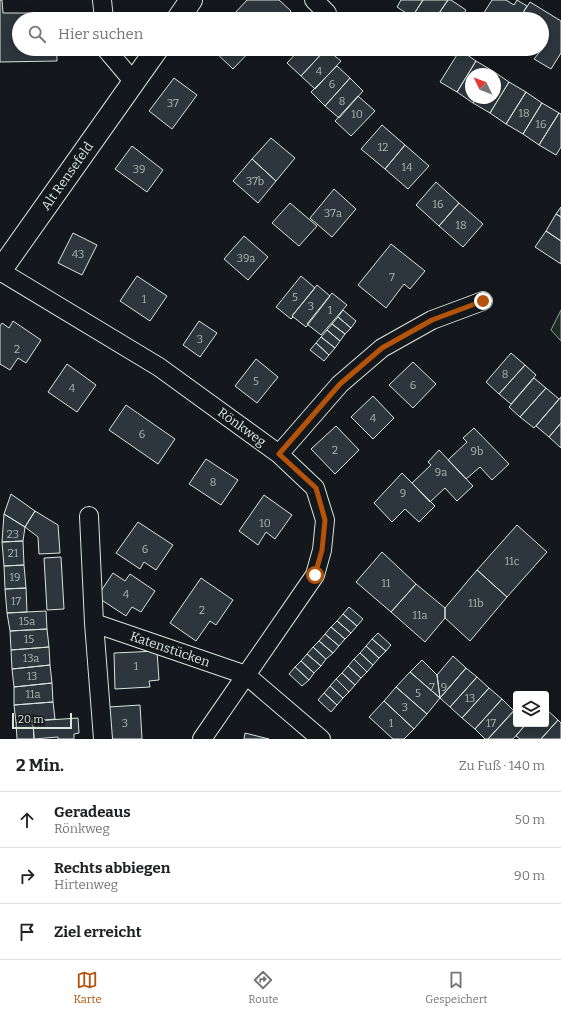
<!DOCTYPE html>
<html lang="de">
<meta charset="utf-8">
<style>
body{margin:0;font-family:Bitter,serif;background:#f6f6f6;color:#202124}
.controls{position:absolute;right:12px;bottom:12px;display:grid;overflow:hidden;border-radius:4px;box-shadow:0 2px 10px #0003}
.controls button{width:36px;height:36px;display:grid;place-items:center;padding:0;border:0;border-bottom:1px solid #e0e0e0;background:#fff;color:#202124;font:20px sans-serif}
.compass{position:absolute;left:465px;top:68px;width:36px;height:36px;border-radius:50%;background:#fff;box-shadow:0 2px 10px #0003;rotate:313deg}
.scale{position:absolute;left:12px;bottom:10px;width:60px;box-sizing:border-box;padding-left:4px;border:2px solid #d8e6dc;border-top:0;font-size:11px;line-height:14px;white-space:nowrap;color:#d8e6dc;-webkit-text-stroke:3px #14181c;paint-order:stroke}
.stop{position:absolute;width:12px;height:12px;margin:-9px;border:3px solid #b45309;border-radius:50%;background:#fff}
.stop.end{background:#b45309;border-color:#fff;box-shadow:0 1px 4px #0008}
.list{margin:0;padding:0;list-style:none}
h2{display:flex;justify-content:space-between;align-items:center;height:52px;margin:0;padding:0 16px;font-size:17px}
h2 small{font-size:13px;font-weight:400;color:#757577}
.list li{display:grid;grid-template-columns:26px 1fr auto;gap:12px;align-items:center;box-sizing:border-box;height:56px;padding:0 16px;border-top:1px solid #e0e0e0}
.list b{display:block;font-size:15px;white-space:nowrap}
.list p{margin:0;font-size:13px;white-space:nowrap;color:#757577}
.list em{font-size:13px;font-style:normal;color:#757577}
.icon{flex:none;width:22px;height:22px;fill:none;stroke:currentColor;stroke-width:2;stroke-linecap:round;stroke-linejoin:round}
.map{position:relative;flex:none;width:561px;height:739px;overflow:hidden}
.search{position:absolute;background:#fff;box-shadow:0 2px 10px #0003;left:12px;right:12px;top:12px;height:44px;display:flex;align-items:center;gap:10px;box-sizing:border-box;padding:0 14px;border-radius:22px;color:#757577;font-size:15px}
.sheet{height:220px;background:#fff}
nav{display:flex;justify-content:space-around;align-items:center;box-sizing:border-box;height:56px;border-top:1px solid #e0e0e0;background:#fff;font-size:11px;color:#757577}
nav a{display:grid;justify-items:center;gap:2px}
nav .on{color:#b45309}
.map>svg:first-child{display:block}
.green{fill:#1a2d24;stroke:#939e99}
.building{fill:#2c363c;stroke:#d8e6dc}
.lines{fill:none;stroke-linecap:round;stroke-linejoin:round}
.street-casing{stroke:#d8e6dc;stroke-width:20}
.secondary-casing{stroke:#d8e6dc;stroke-width:24}
.street{stroke:#14181c;stroke-width:18}
.secondary{stroke:#14181c;stroke-width:22}
.route{stroke:#b45309;stroke-width:5}
.labels{text-anchor:middle;dominant-baseline:central;stroke-width:3;stroke-linejoin:round;paint-order:stroke}
.number-label{font-size:11px;fill:#adbab4}
.street-label{font-size:13px;fill:#d8e6dc;stroke:#14181c}
</style>
<div class="map">
<svg width="561" height="739" viewBox="0 0 561 739">
<rect width="100%" height="100%" fill="#14181c"/>
<path class="green" d="M 561,310 L 561,341 L 551,330 Z"/>
<path class="building" d="M 0,0 L 2,0 L 3,13 L 57,13 L 57,19 L 19,19 L 19,49 L 57,49 L 57,61 L 0,62 Z
M 247,0 L 279,0 L 291,11 L 283,19 L 241,19 L 235,13 Z
M 401,0 L 423,0 L 412,17 L 397,7 Z
M 423,0 L 448,0 L 435,19 L 416,19 L 412,17 Z
M 448,0 L 451,0 L 466,10 L 460,19 L 435,19 Z
M 492,0 L 506,0 L 514,5 L 517,0 L 527,6 L 519,19 L 480,19 Z
M 530,2 L 561,21 L 561,53 L 551,69 L 534,59 L 542,49 L 542,19 L 519,19 Z
M 231,13 L 238,19 L 226,19 Z
M 212,49 L 252,49 L 233,69 Z
M 300,49 L 326,49 L 301,76 L 287,63 Z
M 326,49 L 341,61 L 315,89 L 301,76 Z
M 460,50 L 476,61 L 457,92 L 440,82 Z
M 476,61 L 493,71 L 491,74 L 471,74 L 471,98 L 476,98 L 473,103 L 457,92 Z
M 337,66 L 350,78 L 325,106 L 311,92 Z
M 493,71 L 509,82 L 490,113 L 473,103 L 476,98 L 495,98 L 495,74 L 491,74 Z
M 174,78 L 197,95 L 172,129 L 149,111 Z
M 350,78 L 363,91 L 339,118 L 325,106 Z
M 509,82 L 526,92 L 506,124 L 490,113 Z
M 526,92 L 542,103 L 523,134 L 506,124 Z
M 358,96 L 375,111 L 351,136 L 335,121 Z
M 542,103 L 559,113 L 539,145 L 523,134 Z
M 559,113 L 561,114 L 561,147 L 556,155 L 539,145 Z
M 382,125 L 405,145 L 385,169 L 361,149 Z
M 271,138 L 295,158 L 276,181 L 252,159 Z
M 405,145 L 429,166 L 408,189 L 385,169 Z
M 132,146 L 163,170 L 147,192 L 115,169 Z
M 252,159 L 276,181 L 258,203 L 233,181 Z
M 436,182 L 459,203 L 439,226 L 416,205 Z
M 334,189 L 356,209 L 332,237 L 310,218 Z
M 290,203 L 317,226 L 299,246 L 272,223 Z
M 459,203 L 483,224 L 463,247 L 439,226 Z
M 561,207 L 561,217 L 556,214 Z
M 556,214 L 561,217 L 561,241 L 546,231 Z
M 546,231 L 561,241 L 561,264 L 535,247 Z
M 73,233 L 97,245 L 82,275 L 58,263 Z
M 244,236 L 268,257 L 248,280 L 224,259 Z
M 391,244 L 425,271 L 410,289 L 404,284 L 386,308 L 358,285 Z
M 137,276 L 167,296 L 150,321 L 120,301 Z
M 301,276 L 315,288 L 292,316 L 293,317 L 291,319 L 276,307 Z
M 317,285 L 330,296 L 306,327 L 292,316 Z
M 332,293 L 347,305 L 321,335 L 307,324 Z
M 343,310 L 356,321 L 351,328 L 338,317 Z
M 338,317 L 351,328 L 345,334 L 332,324 Z
M 13,321 L 41,340 L 26,363 L 18,358 L 10,370 L 0,364 L 0,326 L 2,323 L 9,328 Z
M 199,321 L 217,333 L 200,357 L 183,345 Z
M 332,324 L 345,334 L 340,341 L 327,330 Z
M 327,330 L 340,341 L 335,348 L 321,337 Z
M 321,337 L 335,348 L 329,355 L 316,343 Z
M 316,343 L 329,355 L 324,361 L 310,350 Z
M 511,353 L 525,365 L 499,394 L 486,382 Z
M 256,359 L 278,377 L 257,403 L 235,386 Z
M 413,362 L 436,384 L 413,408 L 389,385 Z
M 67,364 L 96,385 L 77,412 L 48,392 Z
M 525,365 L 536,375 L 511,404 L 499,394 Z
M 534,378 L 546,388 L 520,417 L 509,407 Z
M 546,388 L 559,399 L 534,428 L 520,417 Z
M 373,396 L 394,418 L 373,439 L 351,417 Z
M 561,397 L 561,423 L 549,437 L 536,426 Z
M 126,405 L 175,439 L 158,464 L 109,430 Z
M 561,423 L 561,448 L 549,437 Z
M 336,426 L 359,450 L 335,474 L 311,449 Z
M 474,428 L 509,464 L 492,480 L 480,467 L 466,479 L 448,460 L 467,442 L 463,438 Z
M 439,450 L 473,486 L 457,501 L 445,488 L 430,502 L 412,483 L 431,465 L 428,462 Z
M 206,459 L 238,480 L 221,505 L 189,484 Z
M 402,473 L 435,506 L 419,522 L 405,509 L 392,522 L 374,503 Z
M 11,494 L 35,511 L 25,527 L 4,514 Z
M 264,495 L 292,515 L 275,539 L 266,532 L 258,545 L 239,531 Z
M 35,511 L 58,525 L 60,553 L 39,554 L 38,537 L 25,527 Z
M 4,514 L 25,527 L 23,541 L 2,542 Z
M 138,522 L 173,545 L 156,570 L 144,562 L 140,569 L 116,553 Z
M 517,525 L 547,552 L 507,597 L 477,570 Z
M 23,541 L 24,565 L 4,566 L 2,542 Z
M 382,552 L 416,584 L 391,612 L 356,582 Z
M 61,557 L 64,609 L 47,610 L 44,558 Z
M 24,565 L 26,588 L 5,589 L 4,566 Z
M 477,570 L 507,597 L 470,641 L 445,618 L 445,608 Z
M 113,573 L 125,581 L 130,574 L 155,591 L 141,612 L 132,607 L 126,616 L 97,597 Z
M 201,578 L 233,600 L 216,625 L 210,621 L 196,641 L 170,623 Z
M 416,584 L 445,608 L 445,618 L 425,642 L 391,612 Z
M 26,588 L 27,612 L 7,613 L 5,589 Z
M 349,607 L 363,619 L 357,626 L 343,614 Z
M 46,611 L 47,629 L 10,631 L 7,613 Z
M 343,614 L 357,626 L 351,633 L 337,621 Z
M 337,621 L 351,633 L 345,639 L 331,627 Z
M 331,627 L 345,639 L 339,646 L 325,634 Z
M 47,629 L 49,647 L 11,650 L 10,631 Z
M 378,633 L 391,645 L 386,651 L 372,639 Z
M 325,634 L 339,646 L 333,653 L 319,641 Z
M 372,639 L 386,651 L 379,658 L 366,646 Z
M 319,641 L 333,653 L 326,659 L 313,647 Z
M 366,646 L 379,658 L 373,665 L 360,653 Z
M 49,647 L 50,665 L 12,669 L 11,650 Z
M 313,647 L 326,659 L 321,666 L 307,654 Z
M 157,651 L 159,680 L 149,681 L 150,687 L 115,689 L 114,653 Z
M 360,653 L 373,665 L 367,672 L 354,659 Z
M 307,654 L 321,666 L 314,673 L 301,661 Z
M 453,656 L 466,668 L 440,698 L 437,675 Z
M 354,659 L 367,672 L 361,678 L 348,666 Z
M 422,660 L 437,675 L 440,698 L 410,672 Z
M 301,661 L 314,673 L 309,680 L 295,667 Z
M 50,665 L 52,683 L 14,687 L 12,669 Z
M 348,666 L 361,678 L 355,685 L 342,673 Z
M 295,667 L 309,680 L 302,686 L 289,674 Z
M 466,668 L 477,677 L 450,707 L 440,698 Z
M 410,672 L 440,698 L 427,714 L 396,687 Z
M 342,673 L 355,685 L 349,692 L 336,679 Z
M 477,677 L 489,688 L 462,718 L 450,707 Z
M 336,679 L 349,692 L 343,698 L 330,686 Z
M 52,683 L 53,702 L 14,705 L 14,687 Z
M 330,686 L 343,698 L 337,705 L 324,693 Z
M 396,687 L 427,714 L 414,729 L 384,701 Z
M 489,688 L 502,699 L 475,729 L 462,718 Z
M 324,693 L 337,705 L 331,712 L 318,700 Z
M 502,699 L 514,711 L 488,739 L 485,739 L 475,729 Z
M 384,701 L 414,729 L 404,739 L 393,739 L 369,717 Z
M 53,702 L 55,719 L 16,723 L 14,705 Z
M 140,705 L 142,739 L 111,739 L 109,707 Z
M 516,708 L 516,724 L 526,724 L 513,739 L 488,739 Z
M 546,709 L 558,720 L 541,739 L 520,739 L 516,736 L 526,724 L 546,724 Z
M 78,718 L 79,733 L 74,734 L 74,739 L 58,739 L 58,737 L 34,739 L 33,721 Z
M 558,720 L 561,723 L 561,739 L 541,739 Z
M 33,721 L 34,739 L 17,739 L 16,723 Z
M 245,733 L 269,739 L 244,739 Z"/>
<g class="lines">
<g class="street-casing">
<path id="street" d="M 102,0 L 104,19
M 314,0 L 327,13
M 106,49 L 133,81
M 0,271 L 159,367 L 279,454 L 315,488 L 325,520 L 322,550 L 315,575 L 202,739
M 279,454 L 340,384 L 382,348 L 432,320 L 483,301
M 89,516 L 94,623 L 246,675 L 321,739
M 94,623 L 103,739"/>
</g>
<g class="secondary-casing">
<path id="secondary" d="M 178,19 L 191,0
M 0,271 L 157,49"/>
</g>
<use href="#street" class="street"/>
<use href="#secondary" class="secondary"/>
</g>
<g class="lines">
<path class="route" d="M 315,575 L 322,550 L 325,520 L 316,488 L 279,454 L 340,384 L 382,348 L 432,320 L 483,301"/>
</g>
<g class="labels">
<g class="number-label">
<text x="319" y="71">4</text>
<text x="332" y="84">6</text>
<text x="342" y="101">8</text>
<text x="173" y="103">37</text>
<text x="524" y="113">18</text>
<text x="357" y="114">10</text>
<text x="541" y="124">16</text>
<text x="383" y="147">12</text>
<text x="407" y="167">14</text>
<text x="139" y="169">39</text>
<text x="255" y="181">37b</text>
<text x="438" y="204">16</text>
<text x="333" y="213">37a</text>
<text x="461" y="225">18</text>
<text x="78" y="254">43</text>
<text x="246" y="258">39a</text>
<text x="392" y="277">7</text>
<text x="295" y="297">5</text>
<text x="144" y="299">1</text>
<text x="311" y="306">3</text>
<text x="330" y="310">1</text>
<text x="200" y="339">3</text>
<text x="17" y="349">2</text>
<text x="505" y="374">8</text>
<text x="256" y="381">5</text>
<text x="413" y="385">6</text>
<text x="72" y="388">4</text>
<text x="373" y="418">4</text>
<text x="142" y="434">6</text>
<text x="335" y="450">2</text>
<text x="477" y="451">9b</text>
<text x="441" y="472">9a</text>
<text x="213" y="482">8</text>
<text x="403" y="493">9</text>
<text x="265" y="523">10</text>
<text x="13" y="534">23</text>
<text x="145" y="549">6</text>
<text x="13" y="553">21</text>
<text x="512" y="561">11c</text>
<text x="15" y="577">19</text>
<text x="386" y="583">11</text>
<text x="126" y="594">4</text>
<text x="16" y="601">17</text>
<text x="476" y="603">11b</text>
<text x="202" y="610">2</text>
<text x="420" y="615">11a</text>
<text x="27" y="621">15a</text>
<text x="29" y="639">15</text>
<text x="31" y="658">13a</text>
<text x="136" y="666">1</text>
<text x="32" y="676">13</text>
<text x="432" y="687">7</text>
<text x="444" y="687">9</text>
<text x="418" y="693">5</text>
<text x="33" y="694">11a</text>
<text x="470" y="698">13</text>
<text x="405" y="707">3</text>
<text x="125" y="723">3</text>
<text x="391" y="723">1</text>
<text x="491" y="723">17</text>
</g>
<g class="street-label">
<text transform="translate(67 176) rotate(-55)">Alt Rensefeld</text>
<text transform="translate(242 427) rotate(36)">Rönkweg</text>
<text transform="translate(170 649) rotate(19)">Katenstücken</text>
</g>
</g>
</svg>
<div class="controls">
<button><svg class="icon" aria-label="layers" viewBox="0 0 24 24"><path d="M12 4l9 5-9 5-9-5zM3 14l9 5 9-5"/></svg></button>
</div>
<svg class="compass" viewBox="-18 -18 36 36"><path d="M0-13l5 13h-10z" fill="#e53935"/><path d="M0 13l5-13h-10z" fill="#757577"/></svg>
<div class="scale">20 m</div>
<div class="stop" style="left:315px;top:575px"></div>
<div class="stop end" style="left:483px;top:301px"></div>
<div class="search"><svg class="icon" aria-label="search" viewBox="0 0 24 24"><circle cx="10" cy="10" r="6"/><path d="M15 15l6 6"/></svg>Hier suchen</div>
</div>
<section class="sheet">
<h2>2 Min.<small>Zu Fuß · 140 m</small></h2>
<ul class="list">
<li><svg class="icon" aria-label="ahead" viewBox="0 0 24 24"><path d="M12 20V5M6 11l6-6 6 6"/></svg><div><b>Geradeaus</b><p>Rönkweg</p></div><em>50 m</em></li>
<li><svg class="icon" aria-label="right" viewBox="0 0 24 24"><path d="M7 20v-9h11M14 6l5 5-5 5"/></svg><div><b>Rechts abbiegen</b><p>Hirtenweg</p></div><em>90 m</em></li>
<li><svg class="icon" aria-label="arrive" viewBox="0 0 24 24"><path d="M6 21V4h12l-3 4 3 4H6"/></svg><div><b>Ziel erreicht</b></div></li>
</ul>
</section>
<nav>
<a class="on"><svg class="icon" aria-label="map" viewBox="0 0 24 24"><path d="M3 6l6-2 6 2 6-2v14l-6 2-6-2-6 2zM9 4v14M15 6v14"/></svg>Karte</a>
<a><svg class="icon" aria-label="directions" viewBox="0 0 24 24"><path d="M12 3l9 9-9 9-9-9zM9 14v-3h6M13 9l2 2-2 2"/></svg>Route</a>
<a><svg class="icon" aria-label="saved" viewBox="0 0 24 24"><path d="M7 4h10v16l-5-4-5 4z"/></svg>Gespeichert</a>
</nav>
